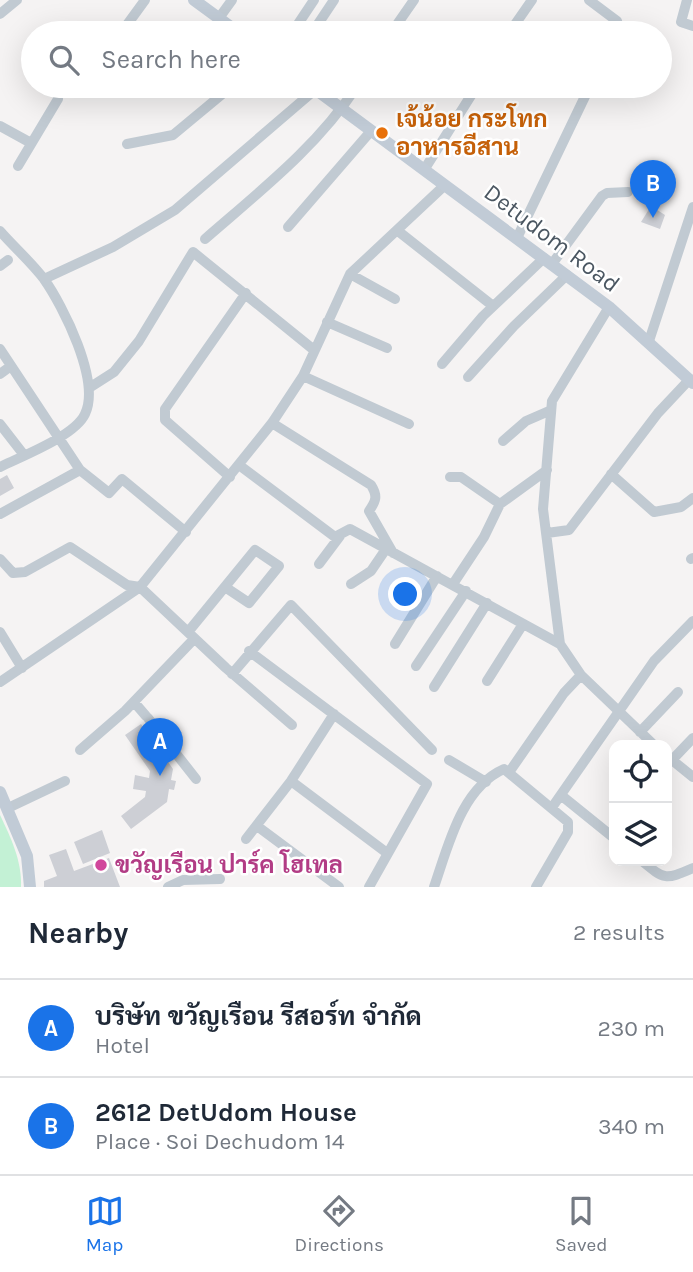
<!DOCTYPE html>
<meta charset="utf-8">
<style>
body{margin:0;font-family:Karla,Sarabun,sans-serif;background:#f2f2f3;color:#1f2937}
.controls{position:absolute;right:21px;bottom:21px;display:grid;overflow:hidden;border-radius:14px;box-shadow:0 7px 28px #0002}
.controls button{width:63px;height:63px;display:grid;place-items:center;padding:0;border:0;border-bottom:2px solid #e0e1e3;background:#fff;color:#1f2937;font:35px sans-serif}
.you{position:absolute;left:406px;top:595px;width:24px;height:24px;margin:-18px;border:5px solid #fff;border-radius:50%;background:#1a73e8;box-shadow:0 0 0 10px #1a73e833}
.badge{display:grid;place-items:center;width:46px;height:46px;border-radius:50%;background:#1a73e8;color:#fff;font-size:23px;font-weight:700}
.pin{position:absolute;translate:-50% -58px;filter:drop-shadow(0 2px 4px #0008)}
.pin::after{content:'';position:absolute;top:37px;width:24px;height:21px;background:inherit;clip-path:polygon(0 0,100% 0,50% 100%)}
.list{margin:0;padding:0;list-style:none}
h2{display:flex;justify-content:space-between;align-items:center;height:91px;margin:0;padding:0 28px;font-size:30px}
h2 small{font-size:23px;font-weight:400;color:#747a83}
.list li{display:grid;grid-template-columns:46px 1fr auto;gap:21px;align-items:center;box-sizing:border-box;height:98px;padding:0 28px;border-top:2px solid #e0e1e3}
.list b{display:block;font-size:26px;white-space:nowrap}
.list p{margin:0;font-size:23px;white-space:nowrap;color:#747a83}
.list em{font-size:23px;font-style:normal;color:#747a83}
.icon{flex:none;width:38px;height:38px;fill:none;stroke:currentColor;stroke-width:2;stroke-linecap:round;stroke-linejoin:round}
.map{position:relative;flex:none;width:693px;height:887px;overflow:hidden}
.search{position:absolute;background:#fff;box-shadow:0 7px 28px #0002;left:21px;right:21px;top:21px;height:77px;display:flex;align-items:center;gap:18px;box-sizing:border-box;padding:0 24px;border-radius:38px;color:#747a83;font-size:26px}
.sheet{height:287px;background:#fff}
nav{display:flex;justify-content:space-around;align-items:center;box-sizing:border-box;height:98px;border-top:2px solid #e0e1e3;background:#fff;font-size:19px;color:#747a83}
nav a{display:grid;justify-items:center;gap:4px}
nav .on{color:#1a73e8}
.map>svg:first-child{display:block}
.green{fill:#c3f1d5}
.building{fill:#cdcfd5}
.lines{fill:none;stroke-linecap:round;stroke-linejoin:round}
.minor{stroke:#c1cad2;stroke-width:10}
.secondary{stroke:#c1cbd6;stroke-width:12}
.food-dot{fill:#e8710a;stroke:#fff;stroke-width:2.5}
.hotel-dot{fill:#d1479c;stroke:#fff;stroke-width:2.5}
.labels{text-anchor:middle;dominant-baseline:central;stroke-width:5;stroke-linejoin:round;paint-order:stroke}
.food-label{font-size:24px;font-weight:bold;fill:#c56008;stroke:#fff;text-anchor:start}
.street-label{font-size:24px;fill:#4a5661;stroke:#fff}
.hotel-label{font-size:24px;font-weight:bold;fill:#b23c85;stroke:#fff;text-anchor:start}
</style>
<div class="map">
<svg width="693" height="887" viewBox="0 0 693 887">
<rect width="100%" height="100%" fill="#f5f3f3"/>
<path class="green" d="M 0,815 C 11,838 22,861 21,887 L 0,887 Z"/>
<path class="building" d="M 651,206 L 665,215 L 660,229 L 641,222 Z
M 7,475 L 14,488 L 0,496 L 0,479 Z
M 141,724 L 173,769 L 171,780 L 176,781 L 174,790 L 169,789 L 167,802 L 131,829 L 121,816 L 145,797 L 146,791 L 133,789 L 135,775 L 149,778 L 150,771 L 125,735 Z
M 102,830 L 110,853 L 83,864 L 74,842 Z
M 66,849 L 74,871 L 109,858 L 120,887 L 44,887 L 44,881 L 57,876 L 49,855 Z"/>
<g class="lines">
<path class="minor" d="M 589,0 L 617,21 L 620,33
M 687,0 L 681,22 L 693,26
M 0,14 L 17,0
M 219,18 L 232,0
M 121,33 L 145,0
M 292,33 L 314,0
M 312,33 L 334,0
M 391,33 L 414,0
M 509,33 L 532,0
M 0,126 L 31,143
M 127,144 L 173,135 L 232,86
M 18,166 L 58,99
M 424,170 L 477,86
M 288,227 L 371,131
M 0,231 C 14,247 31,262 44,279 C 63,306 101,381 85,414 C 75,436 22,456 0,467
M 398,231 L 493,306
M 517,238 L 590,86
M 205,239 C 260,191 317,147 357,86
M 552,264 L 602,196 L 607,193 L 628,192
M 0,266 L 8,260
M 350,274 L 395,299
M 44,279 L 113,247 L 175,210 L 316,89
M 609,307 L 552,401 L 543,509 L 560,644 L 581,675 L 654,745
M 327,322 L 387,348
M 649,341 L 693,207
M 0,349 L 80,470 L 109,493 L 122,479 L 186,532
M 442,364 L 483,316 L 544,258
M 0,374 L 11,366
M 303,376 L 409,424
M 468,377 L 514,326 L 567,275
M 89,388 L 114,372 L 139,341 L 193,252 L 314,350
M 272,423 L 371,485 C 378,496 376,501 369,511 L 393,553
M 0,424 L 24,455
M 503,441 L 526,421 L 549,411
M 239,465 L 335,537 L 350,529 L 560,644
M 611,474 L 654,512 L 681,507 L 693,498
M 230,477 L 165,420 L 165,409 L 246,293
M 450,477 L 461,477 L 500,504
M 0,514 L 80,470
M 547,533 L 569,530 L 658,413 L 690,379
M 0,559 L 13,573 L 25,572 L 70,547 L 127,585 L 140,587 L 226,668 L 292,725
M 691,559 L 693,558
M 319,564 L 340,536
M 351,584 L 371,571 L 386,549
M 453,584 L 484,537 L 500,504 L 547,470
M 0,632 L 22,668
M 188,632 L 255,550 L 279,566 L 249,603 L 225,587
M 395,644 L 437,576
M 249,651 L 427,784 L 369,887
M 416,666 L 466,591
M 232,674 L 291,605 L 432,750
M 487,681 L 523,624
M 0,682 L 140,587 L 272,423 L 303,376 L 350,274 L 445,185
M 434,687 L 487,603
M 134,702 L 146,716
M 148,718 L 196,779
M 640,732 L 678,692
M 80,750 L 125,711 L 194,639
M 667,756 L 693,777
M 449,760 L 486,782
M 672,760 L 693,738
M 510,771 L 564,693 L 581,675
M 291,781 L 387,853
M 562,796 L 614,838
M 553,806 L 654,661 L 693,621
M 8,808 L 65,781
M 257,826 L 339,887
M 246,839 L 291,781 L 334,714
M 642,861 C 665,880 665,880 693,868
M 168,887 L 183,880 L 220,879
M 434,887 C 448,847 461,788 504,769 L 568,822 L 568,832 L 536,887"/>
<path class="secondary" d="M 194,0 L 239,33
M 311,86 L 609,307 L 693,383
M 0,792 L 27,856 L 30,887"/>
</g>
<circle class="food-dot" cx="382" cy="133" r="7"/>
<circle class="hotel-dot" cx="101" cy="865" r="7"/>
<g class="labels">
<g class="food-label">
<text x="396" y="119">เจ้น้อย กระโทก<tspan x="396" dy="28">อาหารอีสาน</tspan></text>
</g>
<g class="street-label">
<text transform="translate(552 238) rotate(37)">Detudom Road</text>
</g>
<g class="hotel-label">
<text x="115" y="865">ขวัญเรือน ปาร์ค โฮเทล</text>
</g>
</g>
</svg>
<div class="controls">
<button><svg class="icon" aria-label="locate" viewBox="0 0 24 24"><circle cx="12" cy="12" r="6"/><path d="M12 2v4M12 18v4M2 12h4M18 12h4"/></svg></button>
<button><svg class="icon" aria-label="layers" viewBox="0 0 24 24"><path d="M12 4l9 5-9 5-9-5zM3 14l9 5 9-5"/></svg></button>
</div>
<div class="you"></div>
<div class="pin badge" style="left:160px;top:776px">A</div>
<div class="pin badge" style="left:653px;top:218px">B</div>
<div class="search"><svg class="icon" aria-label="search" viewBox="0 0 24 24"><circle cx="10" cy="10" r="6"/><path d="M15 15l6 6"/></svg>Search here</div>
</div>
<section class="sheet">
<h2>Nearby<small>2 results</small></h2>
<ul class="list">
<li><span class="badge">A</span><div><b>บริษัท ขวัญเรือน รีสอร์ท จำกัด</b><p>Hotel</p></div><em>230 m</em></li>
<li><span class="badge">B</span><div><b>2612 DetUdom House</b><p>Place · Soi Dechudom 14</p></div><em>340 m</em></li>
</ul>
</section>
<nav>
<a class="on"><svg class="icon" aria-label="map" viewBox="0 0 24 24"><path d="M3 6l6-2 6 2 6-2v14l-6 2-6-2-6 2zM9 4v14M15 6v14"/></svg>Map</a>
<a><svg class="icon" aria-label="directions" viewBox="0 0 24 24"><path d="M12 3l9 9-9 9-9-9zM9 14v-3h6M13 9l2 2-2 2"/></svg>Directions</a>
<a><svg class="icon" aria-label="saved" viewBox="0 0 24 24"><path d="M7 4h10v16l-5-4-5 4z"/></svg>Saved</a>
</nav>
